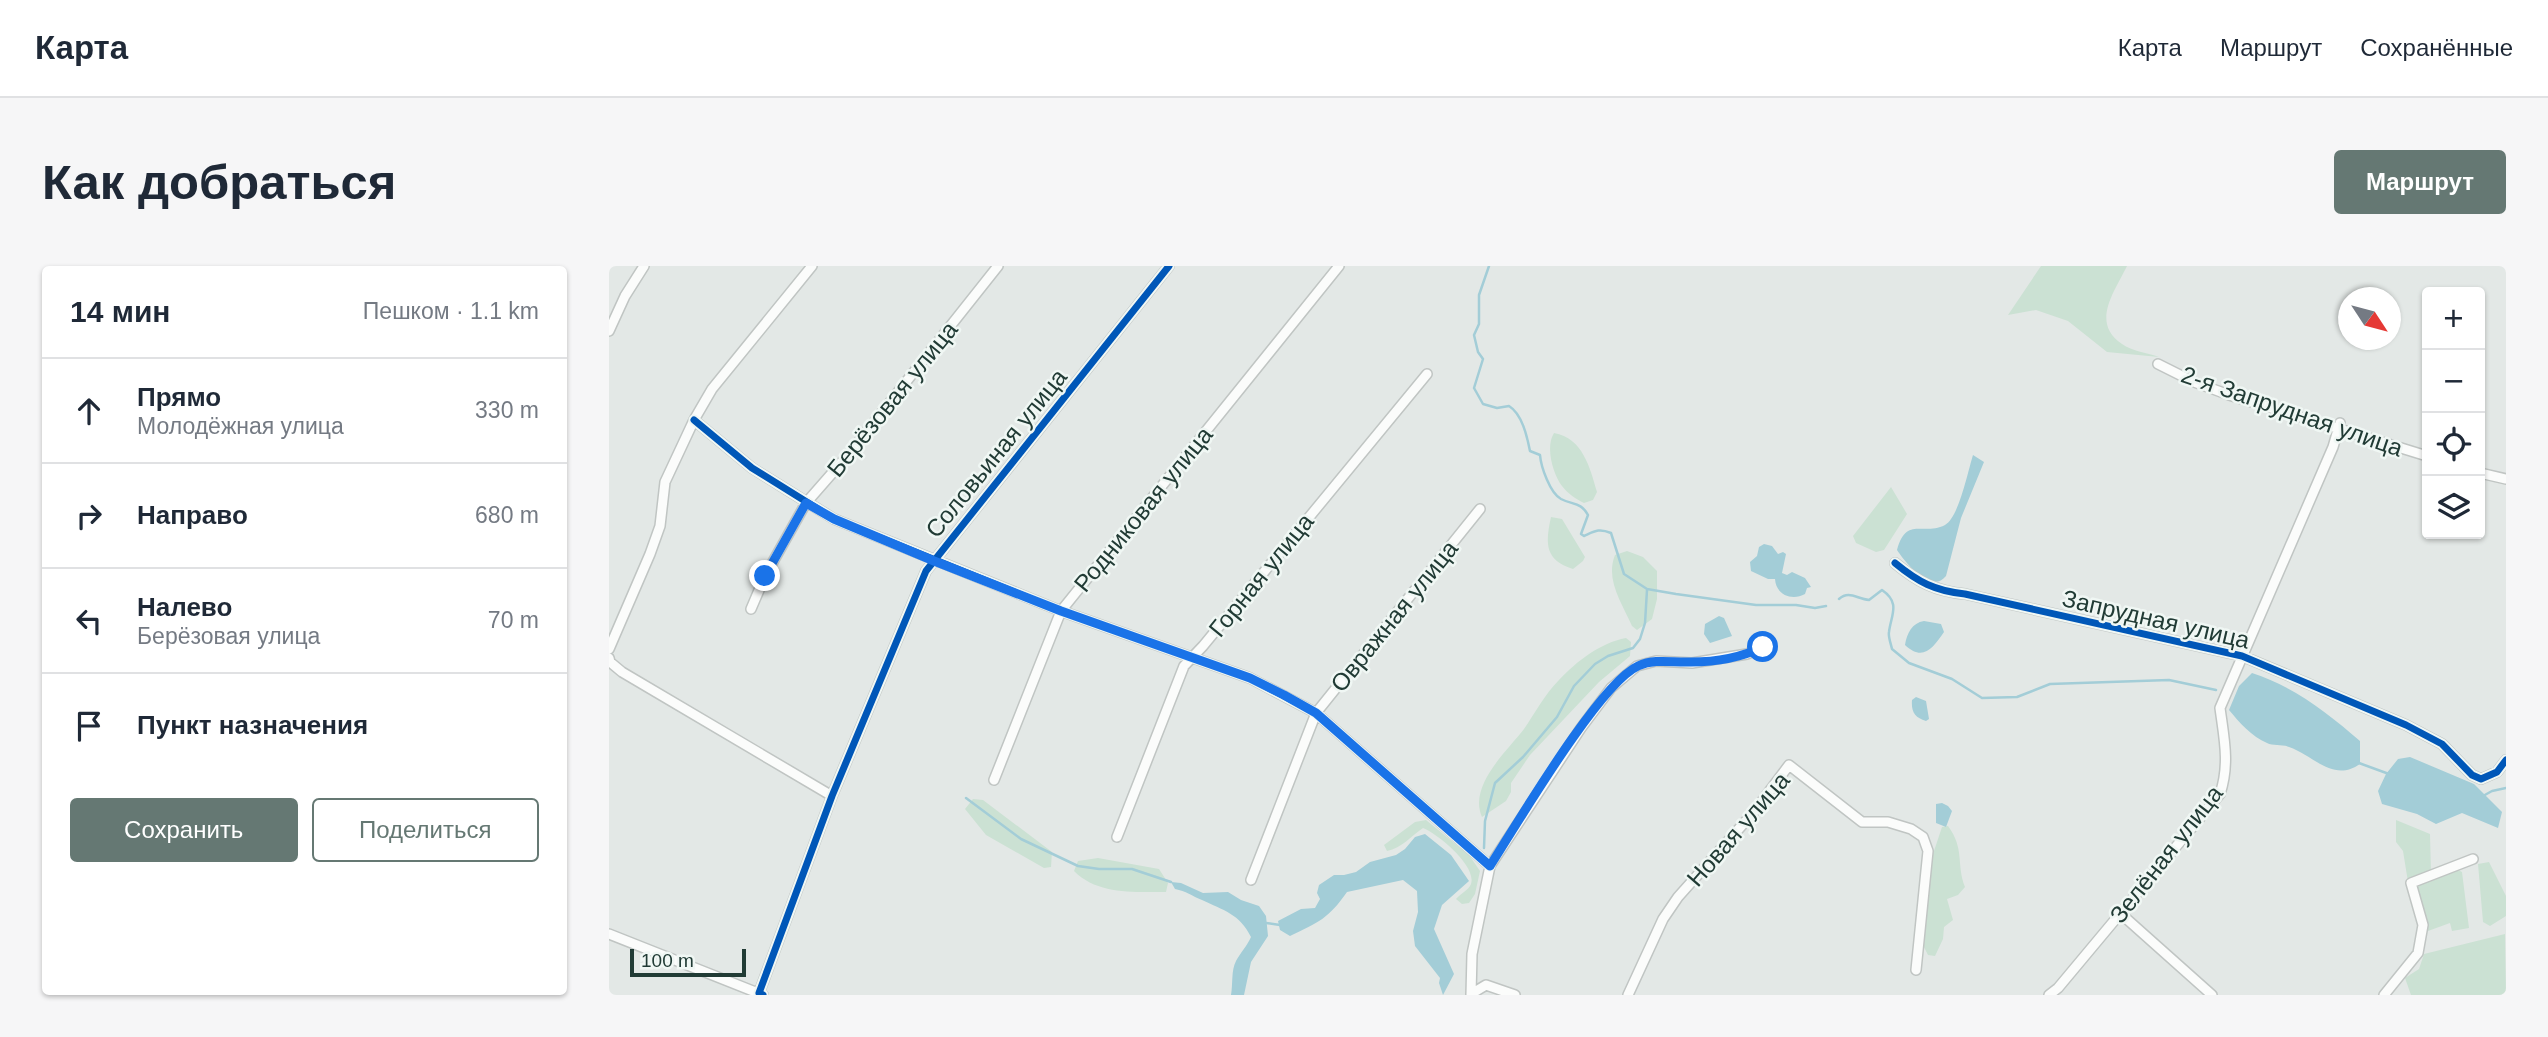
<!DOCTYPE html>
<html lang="ru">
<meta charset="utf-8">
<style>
body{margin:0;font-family:Helvetica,sans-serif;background:#f6f6f7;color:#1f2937}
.controls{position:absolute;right:21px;top:21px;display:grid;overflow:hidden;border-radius:7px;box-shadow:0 2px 5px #0004}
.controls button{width:63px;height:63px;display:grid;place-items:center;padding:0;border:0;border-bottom:2px solid #e0e1e3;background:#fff;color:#1f2937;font:35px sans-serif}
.compass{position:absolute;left:1729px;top:21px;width:63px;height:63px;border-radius:50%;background:#fff;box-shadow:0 2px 5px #0004;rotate:126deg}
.scale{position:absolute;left:21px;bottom:18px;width:116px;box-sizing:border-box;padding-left:7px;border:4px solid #213b35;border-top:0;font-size:19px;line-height:24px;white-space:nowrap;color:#213b35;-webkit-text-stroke:5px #f0f7f4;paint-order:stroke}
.stop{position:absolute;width:21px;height:21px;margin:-16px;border:5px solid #1a73e8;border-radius:50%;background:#fff}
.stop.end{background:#1a73e8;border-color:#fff;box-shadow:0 2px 7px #0008}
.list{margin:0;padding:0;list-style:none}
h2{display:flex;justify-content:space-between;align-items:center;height:91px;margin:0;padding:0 28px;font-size:30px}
h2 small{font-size:23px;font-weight:400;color:#747a83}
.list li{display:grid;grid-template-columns:46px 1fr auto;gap:21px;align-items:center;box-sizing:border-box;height:105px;padding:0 28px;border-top:2px solid #e0e1e3}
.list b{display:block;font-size:26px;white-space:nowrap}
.list p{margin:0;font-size:23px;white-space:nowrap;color:#747a83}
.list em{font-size:23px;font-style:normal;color:#747a83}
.actions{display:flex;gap:14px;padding:21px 28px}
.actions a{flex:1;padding:16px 0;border:2px solid #657873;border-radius:7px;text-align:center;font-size:24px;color:#657873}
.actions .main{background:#657873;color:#fff}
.icon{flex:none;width:38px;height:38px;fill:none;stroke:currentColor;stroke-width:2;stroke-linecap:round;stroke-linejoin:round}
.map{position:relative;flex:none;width:1897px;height:729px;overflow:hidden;border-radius:7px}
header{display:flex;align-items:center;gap:42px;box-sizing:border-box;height:98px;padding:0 35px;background:#fff;border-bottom:2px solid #e0e1e3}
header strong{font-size:33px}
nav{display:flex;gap:38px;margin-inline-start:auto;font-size:24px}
.intro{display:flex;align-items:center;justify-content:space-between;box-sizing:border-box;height:168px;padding:0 42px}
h1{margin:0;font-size:49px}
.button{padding:18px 32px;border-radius:7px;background:#657873;color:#fff;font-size:24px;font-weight:700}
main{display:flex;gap:42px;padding:0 42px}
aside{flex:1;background:#fff;border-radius:7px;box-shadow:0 2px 5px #0004}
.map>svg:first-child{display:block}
.green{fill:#cbe1d3}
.water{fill:#a3cdd7}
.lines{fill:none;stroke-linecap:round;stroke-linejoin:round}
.stream{stroke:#a3cdd7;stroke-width:2.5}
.minor-casing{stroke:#c0c5c3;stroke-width:12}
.minor{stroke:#fbfcfb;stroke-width:9}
.cycleway-casing{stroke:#f0f7f4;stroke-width:11}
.cycleway{stroke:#0057b8;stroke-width:7}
.route{stroke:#1a73e8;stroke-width:9}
.labels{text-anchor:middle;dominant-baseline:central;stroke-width:5;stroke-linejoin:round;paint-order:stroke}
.street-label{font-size:24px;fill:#213b35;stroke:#f0f7f4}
</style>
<header>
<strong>Карта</strong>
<nav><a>Карта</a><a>Маршрут</a><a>Сохранённые</a></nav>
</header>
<div class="intro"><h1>Как добраться</h1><a class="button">Маршрут</a></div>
<main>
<aside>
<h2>14 мин<small>Пешком · 1.1 km</small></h2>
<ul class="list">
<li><svg class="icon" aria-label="ahead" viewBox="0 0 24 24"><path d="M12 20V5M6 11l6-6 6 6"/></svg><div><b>Прямо</b><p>Молодёжная улица</p></div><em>330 m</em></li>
<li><svg class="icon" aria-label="right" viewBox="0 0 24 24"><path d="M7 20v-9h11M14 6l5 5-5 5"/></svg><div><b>Направо</b></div><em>680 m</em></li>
<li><svg class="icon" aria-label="left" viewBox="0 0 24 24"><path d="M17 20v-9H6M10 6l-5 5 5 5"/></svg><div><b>Налево</b><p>Берёзовая улица</p></div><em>70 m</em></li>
<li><svg class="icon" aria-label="arrive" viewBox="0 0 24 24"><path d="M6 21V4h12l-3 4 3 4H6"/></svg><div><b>Пункт назначения</b></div></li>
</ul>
<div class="actions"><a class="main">Сохранить</a><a>Поделиться</a></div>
</aside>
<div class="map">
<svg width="1897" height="729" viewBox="0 0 1897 729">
<rect width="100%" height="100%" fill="#e3e8e6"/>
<path class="green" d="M 1432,0 L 1518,0 C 1506,25 1481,57 1513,78 C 1523,85 1539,87 1550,91 L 1498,86 L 1459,55 L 1427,44 L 1399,49 Z
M 945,167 C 974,172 981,202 988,226 L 984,234 L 975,237 C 967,233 959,228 953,220 C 944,208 936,181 945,167 Z
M 1282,221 L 1298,248 L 1275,284 L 1267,286 L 1247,277 L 1244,270 Z
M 942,251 L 953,253 L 976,291 L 974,295 L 964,303 C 936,294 936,278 942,251 Z
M 1018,285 L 1034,291 L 1048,305 L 1048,333 L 1043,353 L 1028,364 L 1023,360 C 1013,337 996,314 1006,289 Z
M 1017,372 L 1022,376 L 1021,390 L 990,416 L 921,489 L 902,517 L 902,526 L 897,535 L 873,551 C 859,520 898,485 915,463 C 926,447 936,428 950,414 C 968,395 991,377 1017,372 Z
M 364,533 L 374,534 L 443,586 L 442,601 L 435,602 L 377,569 L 356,543 Z
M 817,554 L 860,589 L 871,605 L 866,628 L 860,637 L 853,638 L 847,633 C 852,627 860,624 862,618 C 868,600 829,568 814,562 C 802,570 793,582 778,585 L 775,579 L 806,556 Z
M 1787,554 L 1821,568 L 1822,608 L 1799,616 L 1794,585 L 1787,576 Z
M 1339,560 C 1356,583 1347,598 1356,621 L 1349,629 L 1338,633 L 1344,654 L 1335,661 L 1334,673 L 1326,690 L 1319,689 L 1314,679 L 1321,597 L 1333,561 Z
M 489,592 L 550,603 L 559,617 L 557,626 C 525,626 489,629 465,605 L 469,595 Z
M 1880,596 L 1897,630 L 1897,650 L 1881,660 L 1874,656 L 1869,598 Z
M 1849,604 L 1853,606 L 1860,662 L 1843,665 L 1841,657 L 1819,665 L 1806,619 Z
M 1896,668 L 1897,729 L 1802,729 L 1796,712 L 1810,703 L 1815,688 Z"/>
<path class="water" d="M 1364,189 L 1375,196 L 1352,252 L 1337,310 C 1322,329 1296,296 1288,284 C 1297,250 1314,270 1336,259 C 1350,251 1359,205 1364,189 Z
M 1155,278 L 1163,280 L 1169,288 L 1174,286 L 1177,288 L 1173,307 L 1178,309 L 1183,306 L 1196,312 L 1202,321 L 1198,322 L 1196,328 C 1183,335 1167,329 1166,313 L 1159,313 L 1142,305 L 1141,296 L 1148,290 L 1150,281 Z
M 1110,350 L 1115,352 L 1123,370 L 1101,377 L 1095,368 L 1096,358 Z
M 1315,355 L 1332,358 L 1335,366 C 1324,382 1314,396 1296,379 C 1298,367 1303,357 1315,355 Z
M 1643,407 C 1684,420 1719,447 1751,475 L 1751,498 C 1724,517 1704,489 1680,481 C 1673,478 1664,480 1658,477 C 1643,471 1630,456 1620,444 L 1630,420 Z
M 1307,431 L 1317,435 L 1320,453 L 1317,455 C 1306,452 1302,446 1303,434 Z
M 1801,491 L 1865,518 L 1893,546 L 1889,562 L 1853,547 L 1827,558 L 1808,548 L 1773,538 L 1769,525 L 1777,508 L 1789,493 Z
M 1333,537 L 1339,540 L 1343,545 L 1337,561 L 1327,557 L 1327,538 Z
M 816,568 L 842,589 L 860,615 L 833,639 L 825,663 L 845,708 L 834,729 L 830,717 L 831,712 L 806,680 L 804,665 L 809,646 L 808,625 L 794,614 L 738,626 C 719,653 710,656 681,670 L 671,664 L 669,655 L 692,643 L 706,642 L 711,633 L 708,627 L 710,619 L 725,609 L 735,609 L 747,606 L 761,596 L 787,589 L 796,583 L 806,571 Z
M 562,616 L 572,617 L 594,627 L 619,626 L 632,634 L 650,640 L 657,650 L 659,670 L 642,696 L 635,729 L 622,729 C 624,719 622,704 627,695 C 632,686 638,680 642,671 C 631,648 614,644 593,634 C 583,630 577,625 566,623 Z"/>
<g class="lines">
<path class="stream" d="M 880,0 L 870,29 L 870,58 L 865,69 L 869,86 L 874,93 L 865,122 L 874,138 L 888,142 L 900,140 C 913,148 918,170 921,185 L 931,189 C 932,201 941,227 952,233 C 964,239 972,236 979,249 L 972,268 L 975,270 C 986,265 990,262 1002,267 L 1015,308 L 1038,323 L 1067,328 L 1147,339 L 1187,339 L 1206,342 L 1217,340
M 1230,333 C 1240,324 1248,333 1260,334 L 1273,324 C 1292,337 1282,349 1280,366 C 1279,371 1282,378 1283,383 L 1300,397 L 1343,413 L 1373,432 L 1408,431 L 1441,418 L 1560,414 L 1607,424
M 1750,497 L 1780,508
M 1874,530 L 1883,525 L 1897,522
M 357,532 L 412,573 L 469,600 L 490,603 L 523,603 L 562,616
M 875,582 L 876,555 L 886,517 L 914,491 L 948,451 L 965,420 L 986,398 L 999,390 L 1024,382 L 1031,373 L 1036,357 L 1038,324
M 657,657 L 671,659"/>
<g class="minor-casing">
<path id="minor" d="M 0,65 L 16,30 L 35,0
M 1549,98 L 1585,116 L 1620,129 L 1818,190
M 85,154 L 143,202 L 225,253 L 452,345 L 641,412 L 707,447 L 881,600
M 1871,207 L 1897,213
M 1286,297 C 1309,316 1326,325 1356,328 L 1633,390 L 1797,459 L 1833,478 L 1863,509 L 1872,513 L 1888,506 L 1897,494
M 142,343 L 156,310 L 197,237 L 239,189 L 389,0
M 0,383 L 41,288 L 51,260 L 56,216 L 85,154 L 103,123 L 203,0
M 0,392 L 1,396 L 13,406 L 223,530
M 385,514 L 452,345 L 730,0
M 508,571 L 575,400 L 594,380 L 818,108
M 642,614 L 707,447 L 871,243
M 1511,647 L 1603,729
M 0,668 L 154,729
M 150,727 L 223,530 L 317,305 L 560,0
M 862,728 L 877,719 L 906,729
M 862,729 L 863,688 L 881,600 L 972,462 L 1002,422 L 1028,400 L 1047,395 L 1083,397 L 1138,388 L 1154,381
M 1019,729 L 1054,653 L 1069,631 L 1144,547 L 1180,499 L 1253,556 L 1279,556 L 1302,563 L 1314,571 L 1319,585 L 1307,704
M 1440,729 L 1449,722 L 1611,528 C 1621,498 1615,472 1611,442 L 1724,181 L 1731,157
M 1775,729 L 1809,687 L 1814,659 L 1802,617 L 1864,593"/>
</g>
<use href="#minor" class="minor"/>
<g class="cycleway-casing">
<path id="cycleway" d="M 85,154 L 143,202 L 225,253 L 452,345 L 641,412 L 707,447 L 881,600
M 1286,297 C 1309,316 1326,325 1356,328 L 1633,390 L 1797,459 L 1833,478 L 1863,509 L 1872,513 L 1888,506 L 1897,494
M 154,729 L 150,727 L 223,530 L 317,305 L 560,0"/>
</g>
<use href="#cycleway" class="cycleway"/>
</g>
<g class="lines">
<path class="route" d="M 156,310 L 197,237 L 225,253 L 325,295 L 452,345 L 641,412 L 675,429 L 707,447 L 881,600 C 908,558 990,418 1029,400 C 1047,392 1064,397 1082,396 C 1106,396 1133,391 1154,381"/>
</g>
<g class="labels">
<g class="street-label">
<text transform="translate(283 133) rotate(-51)">Берёзовая улица</text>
<text transform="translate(1683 145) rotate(19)">2-я Запрудная улица</text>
<text transform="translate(387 187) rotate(-51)">Соловьиная улица</text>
<text transform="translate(534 243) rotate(-51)">Родниковая улица</text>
<text transform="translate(652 309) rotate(-51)">Горная улица</text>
<text transform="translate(785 350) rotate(-51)">Овражная улица</text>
<text transform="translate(1547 353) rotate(13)">Запрудная улица</text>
<text transform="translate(1129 563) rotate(-49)">Новая улица</text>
<text transform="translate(1557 588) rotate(-52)">Зелёная улица</text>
</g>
</g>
</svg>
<div class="controls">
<button>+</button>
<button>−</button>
<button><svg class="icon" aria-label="locate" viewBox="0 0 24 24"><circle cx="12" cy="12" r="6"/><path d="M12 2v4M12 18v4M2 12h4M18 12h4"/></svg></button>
<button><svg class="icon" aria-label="layers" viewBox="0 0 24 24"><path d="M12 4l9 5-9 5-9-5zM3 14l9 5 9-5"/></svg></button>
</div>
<svg class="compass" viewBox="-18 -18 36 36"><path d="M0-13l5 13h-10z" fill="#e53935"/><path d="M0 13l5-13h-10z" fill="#747a83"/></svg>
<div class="scale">100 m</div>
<div class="stop" style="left:1154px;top:381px"></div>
<div class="stop end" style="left:156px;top:310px"></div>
</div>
</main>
